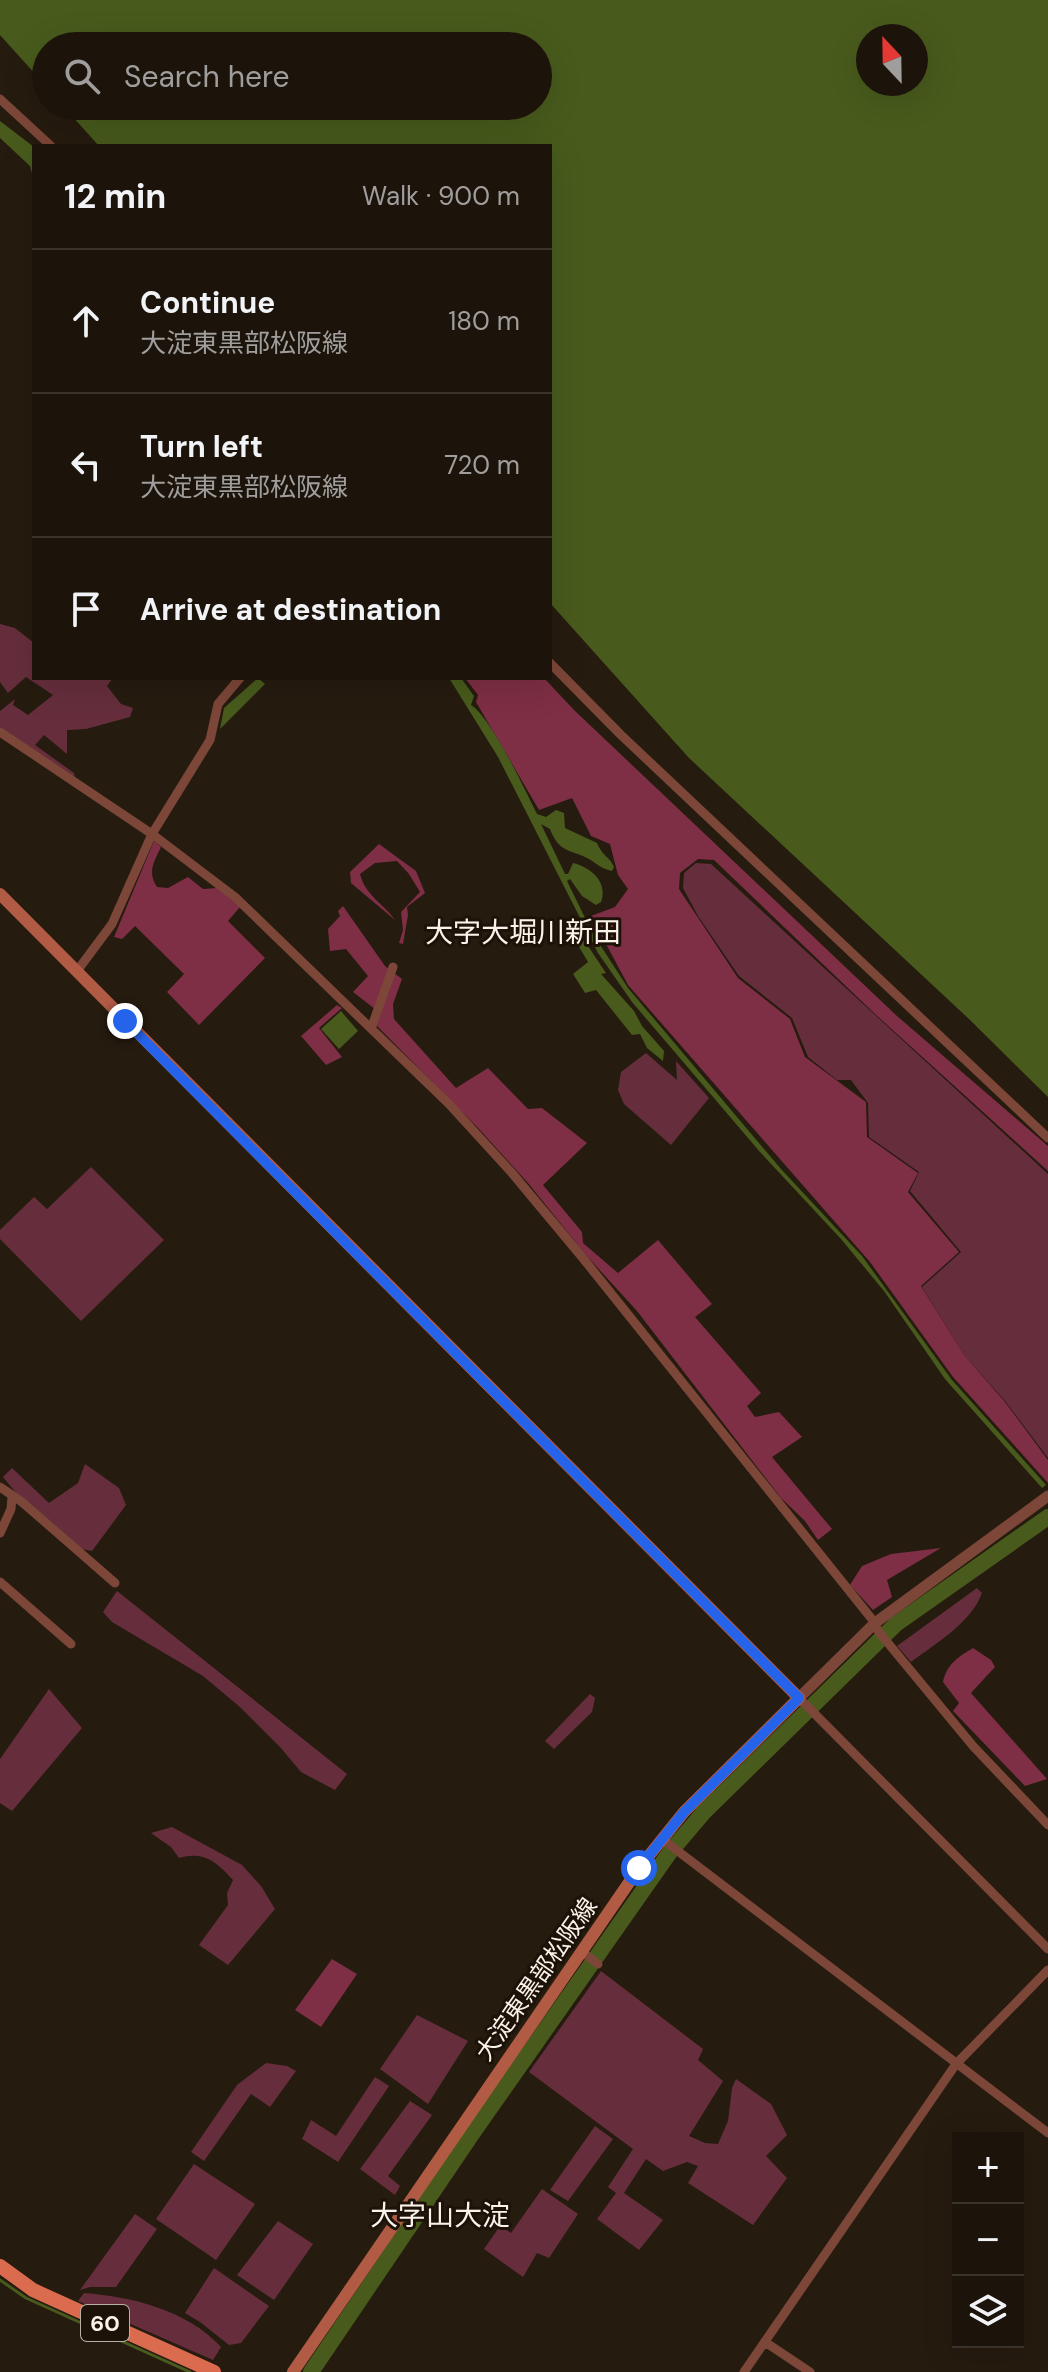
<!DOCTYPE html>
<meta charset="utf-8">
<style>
body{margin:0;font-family:"DM Sans","Noto Sans JP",sans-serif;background:#292119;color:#f1f3f6}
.controls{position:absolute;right:24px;bottom:24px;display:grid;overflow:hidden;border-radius:0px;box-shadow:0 8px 32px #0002}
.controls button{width:72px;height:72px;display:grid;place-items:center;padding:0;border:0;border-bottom:2px solid #3a332c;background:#1c140b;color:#f1f3f6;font:40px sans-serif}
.compass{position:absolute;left:856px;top:24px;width:72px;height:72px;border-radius:50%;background:#1c140b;box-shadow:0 8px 32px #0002;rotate:338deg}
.stop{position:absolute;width:24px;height:24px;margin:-18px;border:6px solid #2563eb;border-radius:50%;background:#fff}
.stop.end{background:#2563eb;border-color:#fff;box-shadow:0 2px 8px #0008}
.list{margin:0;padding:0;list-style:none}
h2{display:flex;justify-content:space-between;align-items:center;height:104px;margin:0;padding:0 32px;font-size:34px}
h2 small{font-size:26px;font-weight:400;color:#a09e9d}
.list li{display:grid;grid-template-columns:52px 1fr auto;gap:24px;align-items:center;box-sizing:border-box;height:144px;padding:0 32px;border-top:2px solid #3a332c}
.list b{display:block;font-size:30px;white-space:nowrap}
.list p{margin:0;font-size:26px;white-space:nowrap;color:#a09e9d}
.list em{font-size:26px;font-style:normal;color:#a09e9d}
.icon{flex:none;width:44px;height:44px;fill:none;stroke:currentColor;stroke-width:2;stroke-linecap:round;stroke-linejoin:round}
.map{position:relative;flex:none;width:1048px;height:2372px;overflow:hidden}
.search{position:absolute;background:#1c140b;box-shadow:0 8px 32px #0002;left:32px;top:32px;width:520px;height:88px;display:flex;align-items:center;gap:20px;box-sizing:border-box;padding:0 28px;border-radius:44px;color:#a09e9d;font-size:30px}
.panel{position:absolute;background:#1c140b;box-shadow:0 8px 32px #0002;left:32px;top:144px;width:520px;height:536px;border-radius:0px}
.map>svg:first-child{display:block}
.green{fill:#662e3c}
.forest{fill:#7e2e45}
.water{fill:#485b1c;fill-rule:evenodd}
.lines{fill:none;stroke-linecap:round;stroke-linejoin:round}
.stream{stroke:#485b1c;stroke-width:3}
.river{stroke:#485b1c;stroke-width:16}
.minor{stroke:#7c4638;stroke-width:9}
.tertiary{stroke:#7c4638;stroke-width:11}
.secondary{stroke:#b15b45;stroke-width:12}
.primary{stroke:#db6b4f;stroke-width:14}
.route{stroke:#2563eb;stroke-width:10}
.labels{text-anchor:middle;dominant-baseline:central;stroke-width:6;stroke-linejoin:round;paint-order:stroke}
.shield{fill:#1d1207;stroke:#b8b0a7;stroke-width:2}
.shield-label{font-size:22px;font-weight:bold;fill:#fbf3eb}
.street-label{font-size:24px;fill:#fbf3eb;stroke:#1d1207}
.quarter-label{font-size:28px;fill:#fbf3eb;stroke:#1d1207}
</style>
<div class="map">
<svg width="1048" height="2372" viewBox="0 0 1048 2372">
<rect width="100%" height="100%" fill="#261b0f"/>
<path class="green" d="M 0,624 L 15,628 L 34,643 L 34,678 L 113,678 L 107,686 L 121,704 L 133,708 L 130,717 L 86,729 L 67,730 L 67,754 L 44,735 L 35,745 L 74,773 L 75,779 L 0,727 L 0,711 L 15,699 L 13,705 L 28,715 L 53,695 L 26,677 L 8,693 L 0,682 Z
M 696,863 L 711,864 L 1048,1174 L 1048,1458 L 1005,1401 L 965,1356 L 922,1287 L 961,1252 L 910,1191 L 919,1172 L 869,1137 L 868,1103 L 851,1080 L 837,1080 L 808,1057 L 792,1018 L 739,976 L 698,916 L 683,888 L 684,873 Z
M 646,1053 L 677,1080 L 676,1061 L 709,1098 L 671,1145 L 624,1104 L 618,1090 L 621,1072 Z
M 91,1167 L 164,1240 L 81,1321 L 0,1239 L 0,1230 L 34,1197 L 47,1209 Z
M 85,1464 L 119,1488 L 126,1505 L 92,1551 L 82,1549 L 29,1502 L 17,1494 L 3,1477 L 12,1468 L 49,1503 L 78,1483 Z
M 977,1588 L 982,1593 C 972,1622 935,1644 911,1662 L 897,1646 Z
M 117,1591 L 347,1774 L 335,1790 L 301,1772 L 280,1747 L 240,1707 L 203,1676 L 112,1622 L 103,1612 Z
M 49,1689 L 82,1728 L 12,1811 L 0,1803 L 0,1759 Z
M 590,1694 L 595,1698 L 592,1712 L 554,1749 L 545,1741 Z
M 172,1827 L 242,1865 L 261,1886 L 275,1909 L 228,1965 L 199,1945 L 228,1905 L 227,1893 L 233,1880 C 216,1862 205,1851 179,1858 L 171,1847 L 151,1833 Z
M 601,1971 L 703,2049 L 698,2060 L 723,2081 L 689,2136 L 705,2143 L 718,2144 L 728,2121 L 732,2088 L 736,2079 L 771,2104 L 787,2135 L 766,2156 L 787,2178 L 753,2225 L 688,2183 L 698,2166 L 687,2162 L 663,2171 L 646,2159 L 624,2193 L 663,2220 L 639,2250 L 597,2219 L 616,2193 L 608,2187 L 633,2149 L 529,2072 Z
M 417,2015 L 468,2041 L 428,2104 L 380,2069 Z
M 266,2063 L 287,2066 L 296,2071 L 270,2107 L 251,2094 L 204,2161 L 191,2152 L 237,2085 Z
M 375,2077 L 389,2086 L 338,2162 L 302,2139 L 311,2120 L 336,2136 Z
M 410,2101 L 432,2115 L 388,2176 L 400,2186 L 395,2195 L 360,2169 Z
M 595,2126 L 613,2139 L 568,2201 L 550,2190 Z
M 194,2164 L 255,2204 L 216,2260 L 156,2219 Z
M 542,2189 L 578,2214 L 549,2258 L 537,2253 L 523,2277 L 484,2249 L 500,2226 L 511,2233 Z
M 135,2214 L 157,2229 L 116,2287 L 90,2287 L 80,2290 Z
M 278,2221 L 313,2244 L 274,2300 L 237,2275 Z
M 214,2268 L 269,2306 L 241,2343 L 229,2345 L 200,2322 L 185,2313 Z
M 84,2293 C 133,2297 187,2310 221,2347 L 213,2360 L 78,2301 Z"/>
<path class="forest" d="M 465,678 L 544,678 L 574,710 L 897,1016 L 1048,1146 L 1048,1171 L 875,1014 L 714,860 L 698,859 L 680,873 L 679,889 L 738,978 L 790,1019 L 805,1057 L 866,1102 L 867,1137 L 918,1173 L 908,1192 L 959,1252 L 921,1286 L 965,1356 L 1005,1402 L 1048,1460 L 1048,1483 L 953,1377 L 870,1262 L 628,985 L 591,916 L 615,907 L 628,889 L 618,875 L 610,844 L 591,836 L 572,798 L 539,810 L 476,702 L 478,695 Z
M 154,841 L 161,847 C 154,862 147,872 157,887 L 168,888 L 188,877 L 203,889 L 218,888 L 240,907 L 228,921 L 265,958 L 199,1025 L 167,992 L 184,974 L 135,926 L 122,939 L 114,937 Z
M 379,844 L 416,871 L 425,893 L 407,907 L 408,915 L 403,944 L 399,943 L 403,930 L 401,912 L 420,892 L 409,874 L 397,861 L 375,863 L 360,874 C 365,895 384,904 395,920 L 351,883 L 350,872 Z
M 343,906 L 385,966 L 402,979 L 393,1004 L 394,1019 L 456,1088 L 488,1068 L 528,1109 L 542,1108 L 587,1143 L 543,1185 L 582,1232 L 583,1243 L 618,1273 L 658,1240 L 712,1304 L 695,1317 L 761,1393 L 747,1406 L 755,1417 L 779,1412 L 802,1437 L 772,1457 L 832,1529 L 818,1540 L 805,1521 L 781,1498 L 637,1311 L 586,1255 L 528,1183 L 479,1129 L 377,1026 L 380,1013 L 353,992 L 368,976 L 346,949 L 330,951 L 328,929 L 340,916 L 338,911 Z
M 337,1005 L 342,1008 L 319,1028 L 342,1057 L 326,1065 L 301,1036 Z
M 941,1548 L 887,1580 L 892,1597 L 873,1610 L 850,1585 L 862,1566 L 891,1554 Z
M 973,1648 L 991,1660 L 995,1667 L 971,1693 L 1047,1779 L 1025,1786 L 953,1711 L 959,1703 L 943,1682 C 947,1664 958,1657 973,1648 Z
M 332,1959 L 357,1974 L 321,2027 L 295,2010 Z"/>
<path class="water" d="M 0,0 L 1048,0 L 1048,1097 L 969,1019 L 689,758 L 550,603 L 550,146 L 99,146 L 63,106 L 538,106 L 538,46 L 46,46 L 46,86 L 0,35 ZM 868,36 L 916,36 L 916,84 L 868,84 Z
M 0,121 L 34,147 L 34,180 L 30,166 L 0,138 Z
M 258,678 L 265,684 L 220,729 L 224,708 Z
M 449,678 L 461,678 L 474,696 L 471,705 C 491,717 525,790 537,814 L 546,817 L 556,810 L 564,813 L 565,828 L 597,843 C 603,857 610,857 614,867 L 612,871 C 602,869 597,864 589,859 C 570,849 559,853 550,829 L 541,824 L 565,874 L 568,874 L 573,863 C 592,868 608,882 601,902 L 596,905 L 582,896 L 570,879 L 567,881 L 593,934 L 628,988 L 781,1169 L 862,1256 L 952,1380 L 1046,1485 L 1042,1488 L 945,1379 L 884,1291 L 841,1239 L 760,1152 L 632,1002 L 598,953 L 498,757 Z
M 569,930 L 578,931 L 606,973 L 601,974 L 634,1011 L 642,1026 L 664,1051 L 663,1061 L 647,1048 L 640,1034 L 632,1035 L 596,990 L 585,993 L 573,974 L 588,962 Z
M 341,1011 L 358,1031 L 339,1049 L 321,1029 Z"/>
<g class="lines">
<path class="stream" d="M 0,2280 L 26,2298 L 190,2372"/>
<path class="river" d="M 311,2372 L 472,2134 L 670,1852 L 704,1812 L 896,1624 L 1048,1517"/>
<path class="minor" d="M 0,99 L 51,146
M 550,663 L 621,735 L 1048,1138
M 0,732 L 152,834 L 235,897 L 449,1104 L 512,1173 L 582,1257 L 875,1623 L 878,1631 L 973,1746 L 1048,1825
M 77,971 L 112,924 L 152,834 L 210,740 L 218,704 L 240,678
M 372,1026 L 393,967
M 0,1487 L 22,1502 L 115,1583
M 0,1533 L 11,1509 L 12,1497
M 0,1582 L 71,1644
M 799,1698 L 1048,1949
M 662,1839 L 1048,2133
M 581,1951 L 598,1964
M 765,2342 L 810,2372
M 744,2372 L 956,2064 L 1048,1970"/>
<path class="tertiary" d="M 799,1698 L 875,1623 L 1048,1496"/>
<path class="secondary" d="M 0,894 L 799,1698 L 684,1812 L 639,1868 L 293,2372"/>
<path class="primary" d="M 0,2266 L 33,2290 L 214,2372"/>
</g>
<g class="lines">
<path class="route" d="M 125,1021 L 799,1698 L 684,1812 L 639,1868"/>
</g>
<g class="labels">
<rect class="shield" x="81" y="2305" width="48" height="36" rx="6"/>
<g class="shield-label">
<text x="105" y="2323">60</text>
</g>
<g class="street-label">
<text transform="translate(536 1979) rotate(-55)">大淀東黒部松阪線</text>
</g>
<g class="quarter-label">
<text x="523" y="932">大字大堀川新田</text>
<text x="440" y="2215">大字山大淀</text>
</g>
</g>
</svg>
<div class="controls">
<button>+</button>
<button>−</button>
<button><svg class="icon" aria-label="layers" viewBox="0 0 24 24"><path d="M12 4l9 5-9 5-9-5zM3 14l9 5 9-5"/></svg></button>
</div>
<svg class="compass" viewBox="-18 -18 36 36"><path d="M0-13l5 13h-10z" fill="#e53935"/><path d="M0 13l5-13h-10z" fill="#a09e9d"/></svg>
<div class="stop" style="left:639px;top:1868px"></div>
<div class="stop end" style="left:125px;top:1021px"></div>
<div class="search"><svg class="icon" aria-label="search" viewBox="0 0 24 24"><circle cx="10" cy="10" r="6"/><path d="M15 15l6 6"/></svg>Search here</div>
<section class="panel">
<h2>12 min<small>Walk · 900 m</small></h2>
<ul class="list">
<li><svg class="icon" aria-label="ahead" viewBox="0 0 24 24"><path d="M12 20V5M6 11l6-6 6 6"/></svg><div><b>Continue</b><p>大淀東黒部松阪線</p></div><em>180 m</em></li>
<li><svg class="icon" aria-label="left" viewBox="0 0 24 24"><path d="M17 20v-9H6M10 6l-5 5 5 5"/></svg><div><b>Turn left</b><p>大淀東黒部松阪線</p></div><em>720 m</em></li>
<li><svg class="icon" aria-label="arrive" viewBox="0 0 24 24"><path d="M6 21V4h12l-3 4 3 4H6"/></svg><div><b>Arrive at destination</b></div></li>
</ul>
</section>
</div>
